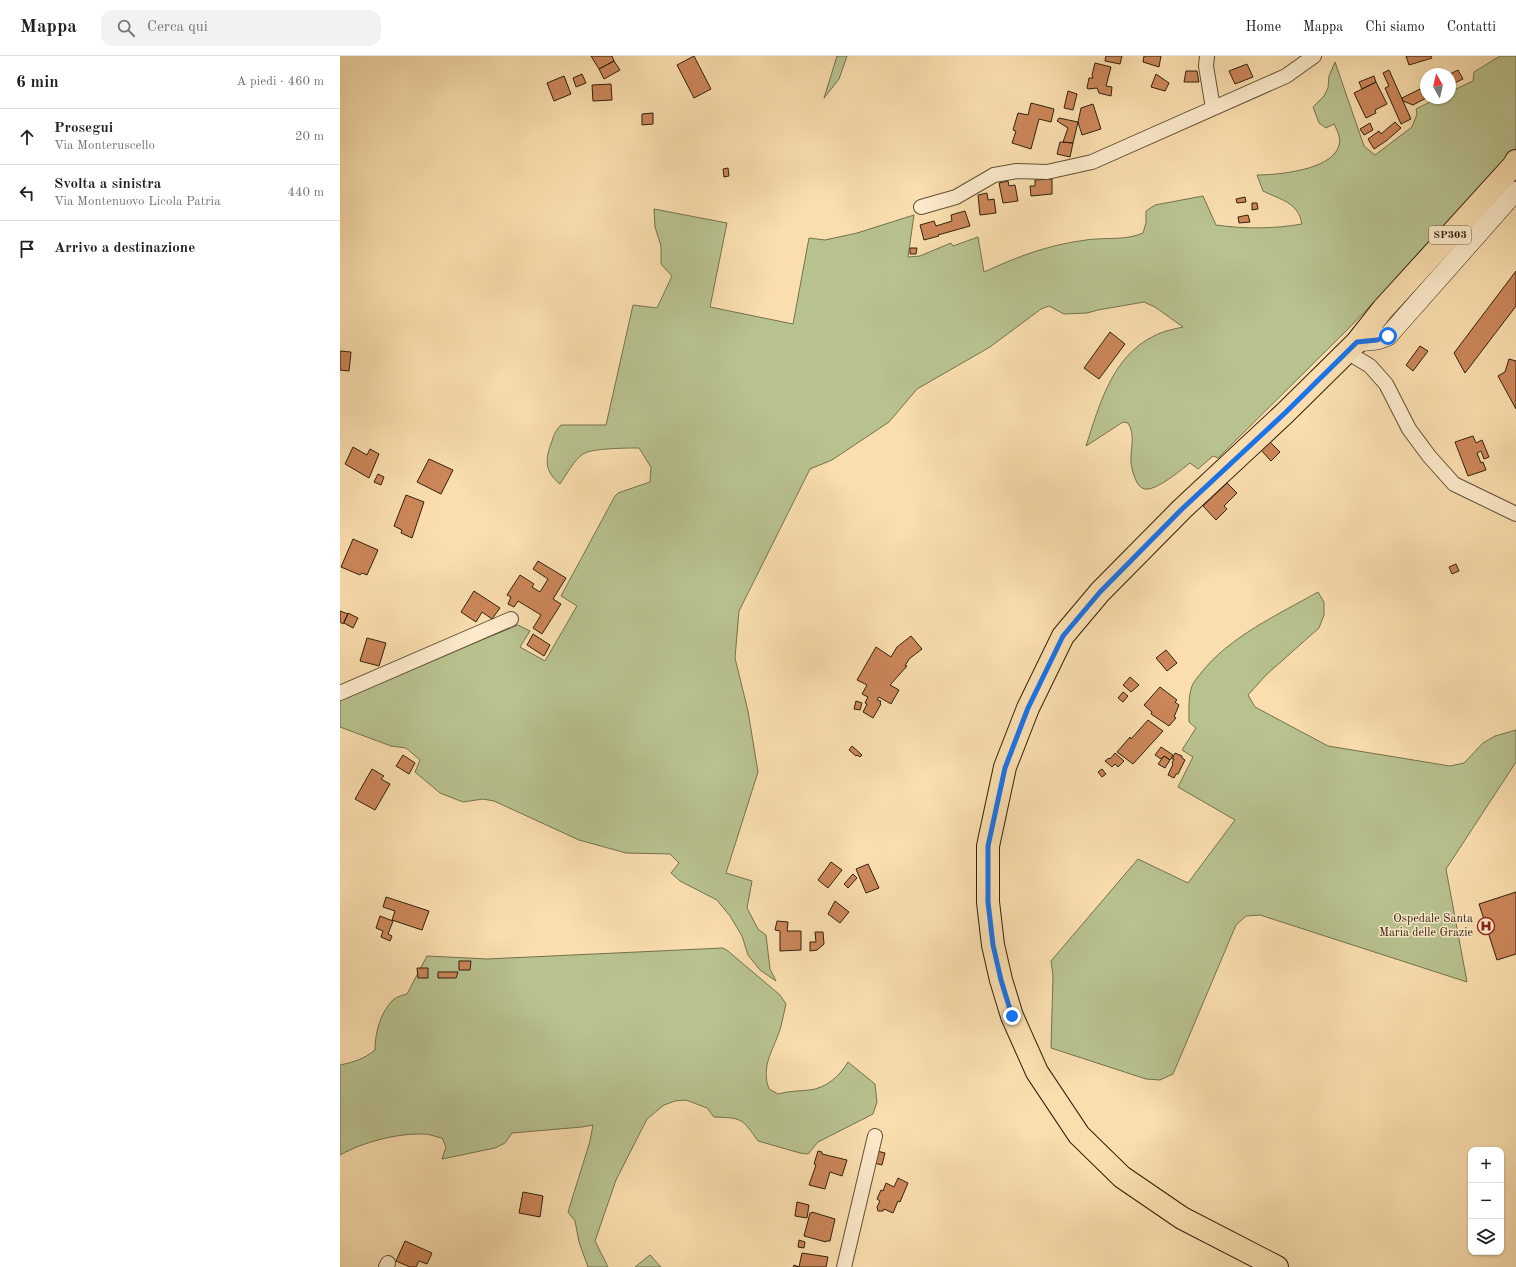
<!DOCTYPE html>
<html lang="it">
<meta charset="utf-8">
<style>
body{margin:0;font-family:"Old Standard TT",serif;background:#f2f2f2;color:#202124}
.controls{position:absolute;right:12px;bottom:12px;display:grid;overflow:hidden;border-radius:8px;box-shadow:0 1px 3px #0004}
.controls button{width:36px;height:36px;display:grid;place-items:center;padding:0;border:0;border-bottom:1px solid #e0e0e0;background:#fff;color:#202124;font:20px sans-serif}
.compass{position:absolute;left:1080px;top:12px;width:36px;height:36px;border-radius:50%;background:#fff;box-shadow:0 1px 3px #0004;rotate:352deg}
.stop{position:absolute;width:12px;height:12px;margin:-9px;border:3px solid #1a73e8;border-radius:50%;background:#fff}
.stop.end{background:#1a73e8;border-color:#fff;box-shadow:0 1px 4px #0008}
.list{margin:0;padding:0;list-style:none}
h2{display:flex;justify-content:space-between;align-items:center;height:52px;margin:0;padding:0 16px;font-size:17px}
h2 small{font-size:13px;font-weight:400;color:#757577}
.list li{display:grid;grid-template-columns:26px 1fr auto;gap:12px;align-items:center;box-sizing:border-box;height:56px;padding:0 16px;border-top:1px solid #e0e0e0}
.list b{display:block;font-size:15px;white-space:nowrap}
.list p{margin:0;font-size:13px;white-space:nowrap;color:#757577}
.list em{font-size:13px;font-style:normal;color:#757577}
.icon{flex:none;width:22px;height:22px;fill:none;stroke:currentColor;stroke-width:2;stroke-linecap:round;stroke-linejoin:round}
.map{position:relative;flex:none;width:1176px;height:1211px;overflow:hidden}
header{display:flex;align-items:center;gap:24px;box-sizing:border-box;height:56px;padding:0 20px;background:#fff;border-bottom:1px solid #e0e0e0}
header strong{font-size:19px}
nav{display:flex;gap:22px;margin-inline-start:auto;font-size:14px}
.search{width:280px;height:36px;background:#f2f2f2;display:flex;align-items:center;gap:10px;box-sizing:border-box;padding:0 14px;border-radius:12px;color:#757577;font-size:15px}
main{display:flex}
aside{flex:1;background:#fff}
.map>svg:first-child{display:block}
.green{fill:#b8c28f;stroke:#74724d}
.building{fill:#cc875a;stroke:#30210b}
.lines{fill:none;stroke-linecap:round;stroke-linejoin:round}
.street-casing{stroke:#625034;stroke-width:16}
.secondary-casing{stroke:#30210b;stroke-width:20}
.primary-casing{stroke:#30210b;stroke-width:24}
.street{stroke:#fceacb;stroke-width:14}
.secondary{stroke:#fceacb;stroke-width:19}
.primary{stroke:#fadeaf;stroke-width:22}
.route{stroke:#1a73e8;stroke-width:5}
.labels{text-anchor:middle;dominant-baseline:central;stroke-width:3;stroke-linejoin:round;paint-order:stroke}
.shield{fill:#fceacb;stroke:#6d5d45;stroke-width:1}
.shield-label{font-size:11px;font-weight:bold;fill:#30210b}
.poi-label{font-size:12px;fill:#30210b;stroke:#fceacb;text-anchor:end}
</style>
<header>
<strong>Mappa</strong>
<div class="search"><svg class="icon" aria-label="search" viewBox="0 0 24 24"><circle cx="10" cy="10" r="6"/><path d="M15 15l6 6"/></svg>Cerca qui</div>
<nav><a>Home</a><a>Mappa</a><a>Chi siamo</a><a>Contatti</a></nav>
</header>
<main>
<aside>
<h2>6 min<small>A piedi · 460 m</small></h2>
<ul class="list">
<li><svg class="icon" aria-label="ahead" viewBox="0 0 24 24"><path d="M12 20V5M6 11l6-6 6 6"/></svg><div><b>Prosegui</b><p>Via Monteruscello</p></div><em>20 m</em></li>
<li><svg class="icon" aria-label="left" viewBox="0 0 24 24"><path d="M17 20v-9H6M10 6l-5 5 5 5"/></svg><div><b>Svolta a sinistra</b><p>Via Montenuovo Licola Patria</p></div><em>440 m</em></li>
<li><svg class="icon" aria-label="arrive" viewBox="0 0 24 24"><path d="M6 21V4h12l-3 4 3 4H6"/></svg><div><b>Arrivo a destinazione</b></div></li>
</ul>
</aside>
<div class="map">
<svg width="1176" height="1211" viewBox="0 0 1176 1211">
<rect width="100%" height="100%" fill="#fadeaf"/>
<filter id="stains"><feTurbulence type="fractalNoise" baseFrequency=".005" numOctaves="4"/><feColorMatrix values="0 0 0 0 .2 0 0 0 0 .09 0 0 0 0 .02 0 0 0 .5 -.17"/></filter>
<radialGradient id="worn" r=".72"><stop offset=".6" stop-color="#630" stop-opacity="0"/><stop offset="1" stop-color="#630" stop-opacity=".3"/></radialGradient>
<path class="green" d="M 497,0 L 507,0 L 499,23 L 484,42 Z
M 1160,0 L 1176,0 L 1176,92 L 1148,128 L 1007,274 L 878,402 L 873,400 L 858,413 L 850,407 C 841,414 816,435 805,433 C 796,432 792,414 791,407 C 790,394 796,379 788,367 L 783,366 L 746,390 C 759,350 772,300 814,280 C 823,275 834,273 843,271 L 815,251 L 804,246 L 758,254 L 747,257 L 724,258 L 709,250 L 701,253 L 650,291 L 577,333 L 549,366 L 492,404 L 470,413 L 399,555 L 395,602 L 408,655 L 418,716 L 386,817 L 412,825 L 407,852 L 418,873 L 426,879 L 430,913 L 436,925 L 420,914 L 408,899 L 402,880 L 390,860 L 377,844 L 340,825 L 331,817 L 339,807 L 330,798 L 286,797 L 239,784 L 154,745 L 143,743 L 123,746 L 100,737 L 75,716 L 80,704 L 66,692 L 51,690 L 0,671 L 0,642 L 178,569 L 190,575 L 180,591 L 205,605 L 237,550 L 221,540 L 275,440 L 278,437 L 310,426 L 311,411 L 299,392 C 288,392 252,392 243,398 C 235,403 226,419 220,428 C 204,415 205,403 212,385 C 214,378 216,374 221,369 L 266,369 L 293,249 L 317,252 L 332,220 L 321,208 L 321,190 L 315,171 L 314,153 L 387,167 L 370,251 L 453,268 L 469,182 L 485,184 L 517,177 L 574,159 L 568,201 L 580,200 L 611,187 L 613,190 L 638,181 L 644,216 C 679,200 708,189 746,184 C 766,181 784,185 803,177 L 806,167 L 806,155 L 815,149 L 863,140 L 876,169 C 905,173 933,173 962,168 C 958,146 941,144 923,135 L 917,119 C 938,119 989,114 998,92 C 1002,84 998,76 994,68 L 986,72 L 979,67 L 973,51 L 984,40 L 988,32 L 989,20 L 995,6 L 1024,90 L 1035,99 L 1072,71 L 1077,58 L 1076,53 L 1098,42 L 1110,42 L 1110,36 L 1133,25 L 1134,16 Z
M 978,536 L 984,546 L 984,559 L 979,572 L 926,619 L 908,639 L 915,651 L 988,690 L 1110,710 L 1124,707 L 1143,687 L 1155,680 L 1176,674 L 1176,706 L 1106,813 L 1127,926 L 920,859 L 906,860 L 896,869 L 833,1018 L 820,1024 L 806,1023 L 711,992 L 713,919 L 711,905 L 798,803 L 848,827 L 895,764 L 838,731 L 853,701 L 842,694 L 856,672 L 849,666 C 849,654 848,641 852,630 C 854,625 858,621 861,617 C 889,581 939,558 978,536 Z
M 383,892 L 388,895 L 440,939 L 446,948 C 444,955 443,963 441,970 C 435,992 420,1009 429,1033 L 438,1038 C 449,1035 459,1035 470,1034 C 486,1032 500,1020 508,1006 L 535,1028 L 537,1046 L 533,1058 L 478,1086 L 468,1098 L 460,1097 L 418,1085 C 402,1062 402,1062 374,1061 L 367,1052 L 346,1044 L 335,1045 L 324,1049 L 307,1063 L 276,1124 L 255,1185 L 268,1211 L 248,1211 L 239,1186 L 235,1165 L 228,1156 L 250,1085 L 253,1069 L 242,1071 L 172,1077 L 165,1087 L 155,1092 L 102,1103 L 106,1091 L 102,1082 C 96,1081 90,1078 84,1078 C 58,1077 23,1086 0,1099 L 0,1009 C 14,1006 24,1003 35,994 C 35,977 40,957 53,944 C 56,941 63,939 67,938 L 87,900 L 147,903 Z
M 310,1199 L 321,1211 L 295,1211 Z"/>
<path class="building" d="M 251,0 L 272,0 L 274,5 L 259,13 Z
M 354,0 L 371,33 L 354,42 L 337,9 Z
M 766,0 L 782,0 L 780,8 L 765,5 Z
M 804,0 L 821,0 L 819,11 L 803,6 Z
M 1066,0 L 1091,0 L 1092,2 L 1069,9 Z
M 274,5 L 280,14 L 264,23 L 259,13 Z
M 755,7 L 771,11 L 766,30 L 772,31 L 771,40 L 759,37 L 757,32 L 748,33 L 747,32 L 749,22 L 753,22 L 752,19 Z
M 907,8 L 913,21 L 895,28 L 889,15 Z
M 1049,14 L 1071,63 L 1061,68 L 1045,32 L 1049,30 L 1043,17 Z
M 1118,14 L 1123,23 L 1110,29 L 1110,18 Z
M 846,15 L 857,15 L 859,26 L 844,26 Z
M 242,18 L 246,27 L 236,31 L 233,22 Z
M 816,18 L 829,27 L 825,35 L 811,31 Z
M 224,20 L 231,38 L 214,45 L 207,27 Z
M 1034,20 L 1036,26 L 1022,33 L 1019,26 Z
M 1036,26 L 1047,48 L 1035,54 L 1036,57 L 1026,62 L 1014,37 Z
M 271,28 L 272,44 L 253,45 L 252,29 Z
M 1086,30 L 1086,42 L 1073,49 L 1063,45 L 1062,42 Z
M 728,35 L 737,38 L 733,54 L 724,52 Z
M 691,47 L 714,53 L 711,66 L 699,63 L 691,93 L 672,87 L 676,75 L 673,74 L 678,57 L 688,59 Z
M 753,48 L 761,73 L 742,79 L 738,66 L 741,52 Z
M 313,57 L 313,68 L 302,69 L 302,58 Z
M 719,62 L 738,66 L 733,87 L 723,86 L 728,72 L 717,65 Z
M 1055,66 L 1061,72 L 1046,85 L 1034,93 L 1028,83 L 1039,75 L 1041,78 Z
M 1030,67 L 1033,74 L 1024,79 L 1020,73 Z
M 720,86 L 733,87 L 730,101 L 717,98 Z
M 388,112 L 389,120 L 384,121 L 383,113 Z
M 712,123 L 712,138 L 691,140 L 690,130 L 695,130 L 695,124 Z
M 668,125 L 669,130 L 675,129 L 678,145 L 663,147 L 659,127 Z
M 647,137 L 648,144 L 654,143 L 656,157 L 640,159 L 638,139 Z
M 905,141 L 906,146 L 897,147 L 896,143 Z
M 912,147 L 917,147 L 918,153 L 912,154 Z
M 625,155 L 630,170 L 598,179 L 599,180 L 584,184 L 580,169 L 594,165 L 596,170 L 612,165 L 611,159 Z
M 908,159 L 910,166 L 899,167 L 898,161 Z
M 570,192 L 577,192 L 576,198 L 570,198 Z
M 1176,215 L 1176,250 L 1125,317 L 1114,297 Z
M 770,276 L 785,288 L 759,323 L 744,312 Z
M 1080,290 L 1088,295 L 1073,315 L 1066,309 Z
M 0,295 L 11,296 L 9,315 L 0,314 Z
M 1169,303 L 1176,305 L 1176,353 L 1158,320 L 1165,316 Z
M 1133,380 L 1136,387 L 1142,384 L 1149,401 L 1144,403 L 1141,395 L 1137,397 L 1141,407 L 1143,406 L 1146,414 L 1128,420 L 1115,386 Z
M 930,386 L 940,396 L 931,405 L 921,394 Z
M 13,391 L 27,399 L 30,393 L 39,398 L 29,422 L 5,408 Z
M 89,403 L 113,414 L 101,438 L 77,426 Z
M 38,418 L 44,421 L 41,429 L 34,426 Z
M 887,427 L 897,437 L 884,450 L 887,453 L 876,464 L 863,450 Z
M 66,439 L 84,446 L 72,482 L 61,477 L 62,474 L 54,470 Z
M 13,483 L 38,494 L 27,519 L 22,517 L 20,519 L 1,511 Z
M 198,505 L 226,522 L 213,543 L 221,548 L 202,578 L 193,572 L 201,559 L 178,545 L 174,551 L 168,548 L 171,541 L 167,539 L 180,519 L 194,528 L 192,531 L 200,536 L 208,523 L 193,513 Z
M 1116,508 L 1119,515 L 1112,518 L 1109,511 Z
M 134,535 L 160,552 L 152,563 L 142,556 L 136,566 L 121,556 Z
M 0,555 L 8,558 L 3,568 L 0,566 Z
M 8,557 L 18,562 L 13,572 L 4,567 Z
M 193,578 L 210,589 L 204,600 L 187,589 Z
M 571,580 L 582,593 L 569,603 L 565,610 L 567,610 L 550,629 L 559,634 L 551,648 L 539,641 L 537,644 L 541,645 L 540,647 L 541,648 L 533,662 L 523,656 L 527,648 L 525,647 L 528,641 L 522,638 L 527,629 L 517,624 L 536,591 L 551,601 L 557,591 Z
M 27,582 L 46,587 L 39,610 L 20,605 Z
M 826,594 L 837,607 L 827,615 L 816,602 Z
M 790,621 L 799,629 L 791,636 L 783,629 Z
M 820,631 L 837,644 L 835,646 L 839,649 L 834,661 L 836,662 L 829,670 L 811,658 L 812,656 L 804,649 Z
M 783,636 L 788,640 L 783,646 L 778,642 Z
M 516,645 L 522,647 L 520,654 L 514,653 Z
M 808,664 L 823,675 L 793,708 L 777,696 L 790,681 L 791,683 Z
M 512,690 L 522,699 L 520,701 L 517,699 L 516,700 L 509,694 Z
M 821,691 L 833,699 L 830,704 L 824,700 L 821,703 L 815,699 Z
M 775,697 L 784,705 L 778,711 L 775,708 L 772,711 L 765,705 L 769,702 L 770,703 Z
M 835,697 L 842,700 L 842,702 L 845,704 L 838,718 L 836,718 L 834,722 L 828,719 L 833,708 L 832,707 L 834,703 L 832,703 Z
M 63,699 L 75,707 L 69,718 L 56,710 Z
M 824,700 L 830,704 L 825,712 L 818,708 Z
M 32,713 L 44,720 L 41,723 L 50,728 L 35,754 L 15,743 Z
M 762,713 L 766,718 L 762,721 L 758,716 Z
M 491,806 L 502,814 L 488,832 L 478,824 Z
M 528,808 L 539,832 L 526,837 L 516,813 Z
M 513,818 L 517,822 L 508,832 L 504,828 Z
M 1176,836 L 1176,898 L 1157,904 L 1139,848 Z
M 46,841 L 89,855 L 82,874 L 52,864 L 55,855 L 43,851 Z
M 495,845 L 509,856 L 500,867 L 488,858 Z
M 40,860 L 53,865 L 48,878 L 52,880 L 50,885 L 41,881 L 43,875 L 36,872 Z
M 437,865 L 448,866 L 447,875 L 461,875 L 461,894 L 440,895 L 440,875 L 435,874 Z
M 475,876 L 483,876 L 484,888 L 477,894 L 470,895 L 470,886 L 476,886 Z
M 119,905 L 131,905 L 130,914 L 119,914 Z
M 77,912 L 88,912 L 88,922 L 78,922 Z
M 98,916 L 118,916 L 116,922 L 98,922 Z
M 478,1095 L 482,1096 L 482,1098 L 507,1104 L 502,1120 L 490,1116 L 485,1133 L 469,1129 L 476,1109 L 474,1108 Z
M 537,1095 L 545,1097 L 542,1109 L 534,1107 Z
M 558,1122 L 568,1127 L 560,1146 L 558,1145 L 553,1157 L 544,1153 L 543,1155 L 538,1155 L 537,1151 L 540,1145 L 537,1143 L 541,1134 L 543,1135 L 546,1127 L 554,1131 Z
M 183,1136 L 203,1140 L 200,1161 L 179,1157 Z
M 457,1146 L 469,1149 L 467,1162 L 455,1160 Z
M 472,1156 L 495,1163 L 490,1185 L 486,1185 L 486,1186 L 464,1180 L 470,1157 L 472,1157 Z
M 459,1184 L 465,1186 L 464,1192 L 458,1191 Z
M 65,1185 L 92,1197 L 87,1208 L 79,1205 L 76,1211 L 70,1211 L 56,1205 Z
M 462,1197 L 488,1201 L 486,1211 L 453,1211 L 454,1209 L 459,1211 Z"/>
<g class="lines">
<g class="street-casing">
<path id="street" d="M 867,0 L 866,10 L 873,52
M 581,151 L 616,141 L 654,119 L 677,115 L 707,116 L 752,106 L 946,20 L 974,0
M 1007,296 L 1030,310 L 1046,328 L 1069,373 L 1089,400 L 1114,428 L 1176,458
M 0,637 L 171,563
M 46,1211 L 48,1207
M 504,1211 L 535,1080"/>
</g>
<g class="secondary-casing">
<path id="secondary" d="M 1017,286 L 1037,284 L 1048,280 L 1176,135"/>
</g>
<g class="primary-casing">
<path id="primary" d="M 937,1211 L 842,1162 L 782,1121 L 739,1079 L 697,1016 L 672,960 L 661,924 L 653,889 L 648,846 L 648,790 L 665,711 L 688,652 L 723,580 L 760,536 L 842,453 L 945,357 L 1017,286 L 1043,253 L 1174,109 L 1176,105"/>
</g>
<use href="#street" class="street"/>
<use href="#secondary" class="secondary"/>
<use href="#primary" class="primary"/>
</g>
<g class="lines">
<path class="route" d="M 672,960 L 661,924 L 653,889 L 648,846 L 648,790 L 665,712 L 688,652 L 723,580 L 760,536 L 842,453 L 945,357 L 1017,286 L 1037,284 L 1048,280"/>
</g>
<defs>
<g id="hospital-ring" transform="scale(0.9)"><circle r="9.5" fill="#fceacb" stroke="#8f2418" stroke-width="1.5"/><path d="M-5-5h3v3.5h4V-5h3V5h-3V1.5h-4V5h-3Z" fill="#8f2418"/></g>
</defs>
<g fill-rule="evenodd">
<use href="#hospital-ring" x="1146" y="870"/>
</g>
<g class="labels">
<rect class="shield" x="1089" y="170" width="42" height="18" rx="3"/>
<g class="shield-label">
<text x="1110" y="179">SP303</text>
</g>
<g class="poi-label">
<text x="1133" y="863">Ospedale Santa<tspan x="1133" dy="14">Maria delle Grazie</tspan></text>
</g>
</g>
<rect width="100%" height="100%" filter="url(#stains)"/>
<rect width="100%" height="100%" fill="url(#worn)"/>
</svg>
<div class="controls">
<button>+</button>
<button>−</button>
<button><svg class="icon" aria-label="layers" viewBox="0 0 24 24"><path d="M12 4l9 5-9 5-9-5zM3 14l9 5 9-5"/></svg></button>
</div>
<svg class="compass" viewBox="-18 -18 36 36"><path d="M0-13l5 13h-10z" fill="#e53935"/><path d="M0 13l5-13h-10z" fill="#757577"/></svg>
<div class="stop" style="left:1048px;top:280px"></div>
<div class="stop end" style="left:672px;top:960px"></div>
</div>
</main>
